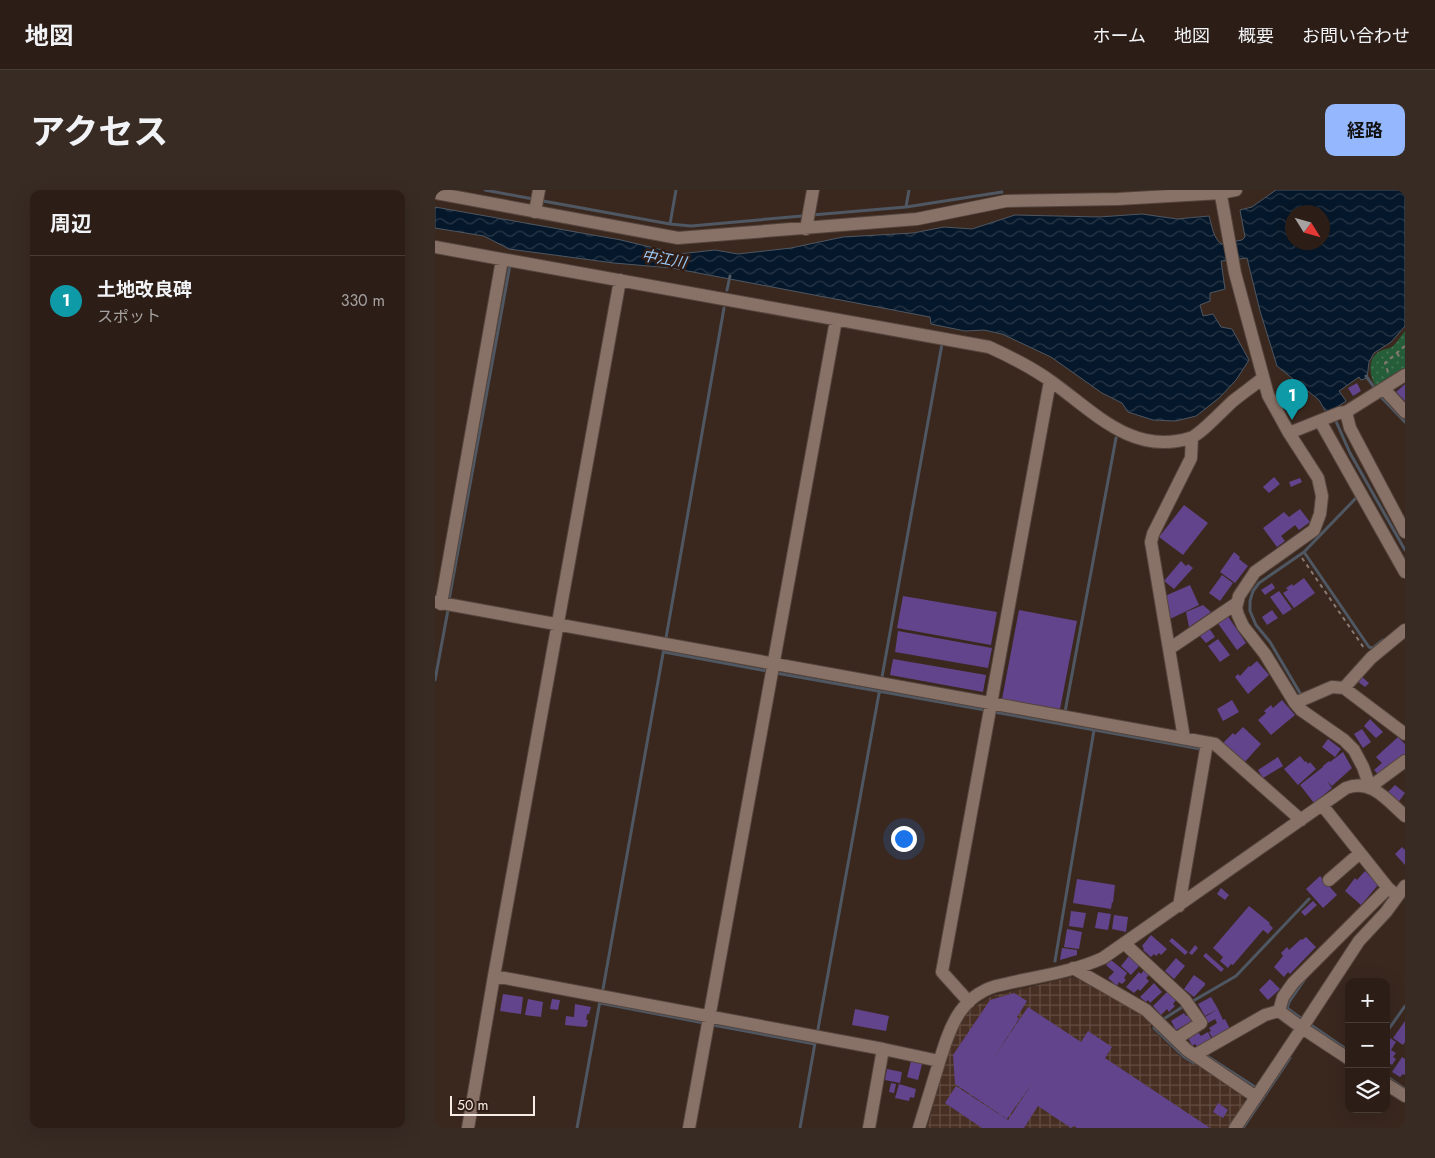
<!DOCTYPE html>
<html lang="ja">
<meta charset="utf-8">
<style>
body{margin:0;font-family:Jost,"Noto Sans JP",sans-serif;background:#382b24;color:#f1f3f6}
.controls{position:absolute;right:15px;bottom:15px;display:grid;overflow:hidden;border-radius:10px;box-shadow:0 5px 20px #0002}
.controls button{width:45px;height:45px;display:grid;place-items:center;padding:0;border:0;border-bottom:1px solid #483c36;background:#2c1e17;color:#f1f3f6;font:25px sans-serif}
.compass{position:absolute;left:850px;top:15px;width:45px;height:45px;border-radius:50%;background:#2c1e17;box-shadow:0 5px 20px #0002;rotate:127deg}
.scale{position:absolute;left:15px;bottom:12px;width:85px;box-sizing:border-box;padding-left:5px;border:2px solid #f8ece6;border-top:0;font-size:14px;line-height:18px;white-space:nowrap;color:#f8ece6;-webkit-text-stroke:4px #301e16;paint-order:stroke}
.you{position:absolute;left:468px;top:648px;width:18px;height:18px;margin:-12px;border:4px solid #fff;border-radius:50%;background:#1a73e8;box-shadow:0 0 0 8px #1a73e833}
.badge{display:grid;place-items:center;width:32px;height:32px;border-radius:50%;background:#94b7fd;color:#fff;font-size:16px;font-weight:700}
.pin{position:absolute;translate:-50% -41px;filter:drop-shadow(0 1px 2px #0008)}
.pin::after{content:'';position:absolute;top:26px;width:18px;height:15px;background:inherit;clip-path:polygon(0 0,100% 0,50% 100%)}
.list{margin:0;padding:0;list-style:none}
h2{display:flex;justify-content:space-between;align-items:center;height:65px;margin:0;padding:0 20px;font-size:21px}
h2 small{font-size:16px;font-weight:400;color:#a6a2a1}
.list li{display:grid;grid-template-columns:32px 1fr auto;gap:15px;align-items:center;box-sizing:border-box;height:90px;padding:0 20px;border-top:1px solid #483c36}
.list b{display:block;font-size:19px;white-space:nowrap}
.list p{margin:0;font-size:16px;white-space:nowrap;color:#a6a2a1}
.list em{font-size:16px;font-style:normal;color:#a6a2a1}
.icon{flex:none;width:28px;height:28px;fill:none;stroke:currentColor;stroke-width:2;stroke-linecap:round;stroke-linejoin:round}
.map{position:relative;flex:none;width:970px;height:938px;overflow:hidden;border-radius:10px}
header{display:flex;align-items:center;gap:30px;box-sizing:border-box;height:70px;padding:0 25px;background:#2c1e17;border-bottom:1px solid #483c36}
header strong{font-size:24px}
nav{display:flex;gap:28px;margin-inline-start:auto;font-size:18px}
.intro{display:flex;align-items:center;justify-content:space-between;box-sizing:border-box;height:120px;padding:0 30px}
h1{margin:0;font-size:35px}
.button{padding:12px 22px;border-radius:10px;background:#94b7fd;color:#111;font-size:18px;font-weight:700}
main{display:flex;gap:30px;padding:0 30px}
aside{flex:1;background:#2c1e17;border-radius:10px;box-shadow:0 5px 20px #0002}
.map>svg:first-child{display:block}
.industrial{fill:url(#industrial-grid)}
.park{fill:url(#park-dots)}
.water{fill:url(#water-waves);stroke:#4e5762;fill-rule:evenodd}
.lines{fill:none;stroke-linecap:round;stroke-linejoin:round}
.stream{stroke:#4e5762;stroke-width:3}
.building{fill:#61448b}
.minor-casing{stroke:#55453d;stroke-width:14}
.path{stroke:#877870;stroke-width:2;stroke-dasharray:4 4;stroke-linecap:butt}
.minor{stroke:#887268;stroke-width:12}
.labels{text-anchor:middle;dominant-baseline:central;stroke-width:5;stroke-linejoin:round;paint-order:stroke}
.water-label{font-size:15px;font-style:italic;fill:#9bcbfc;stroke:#301e16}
</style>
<header>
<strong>地図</strong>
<nav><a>ホーム</a><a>地図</a><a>概要</a><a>お問い合わせ</a></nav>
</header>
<div class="intro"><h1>アクセス</h1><a class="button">経路</a></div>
<main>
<aside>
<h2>周辺<small></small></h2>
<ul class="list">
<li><span class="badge" style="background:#0f9aa8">1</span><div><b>土地改良碑</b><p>スポット</p></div><em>330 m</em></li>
</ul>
</aside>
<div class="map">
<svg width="970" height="938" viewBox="0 0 970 938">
<defs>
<pattern id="industrial-grid" width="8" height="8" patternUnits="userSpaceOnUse" patternTransform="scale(1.25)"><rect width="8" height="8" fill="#482f24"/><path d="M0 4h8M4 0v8" fill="none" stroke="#634d44"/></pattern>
<pattern id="park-dots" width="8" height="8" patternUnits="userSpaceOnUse" patternTransform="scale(1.25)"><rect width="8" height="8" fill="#255d39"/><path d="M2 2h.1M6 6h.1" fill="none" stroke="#457456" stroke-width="1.8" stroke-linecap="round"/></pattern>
<pattern id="water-waves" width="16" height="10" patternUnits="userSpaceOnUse" patternTransform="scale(1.25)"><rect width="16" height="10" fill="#05172a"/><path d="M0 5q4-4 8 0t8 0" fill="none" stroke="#2a3949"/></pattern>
</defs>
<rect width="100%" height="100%" fill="#3a281f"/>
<path class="industrial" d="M 637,787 L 644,788 L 709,825 L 717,833 L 715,837 L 748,869 L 757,874 L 763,874 L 807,905 L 810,913 L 793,938 L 492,938 L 518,846 L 523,836 L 536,819 L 557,806 Z"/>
<path class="park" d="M 970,141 L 970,178 L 941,197 C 935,186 931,169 945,161 C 949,159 953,159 957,157 C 962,153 966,146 970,141 Z"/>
<path class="water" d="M 841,0 L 970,0 L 970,136 L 956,152 L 939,163 L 934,172 L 932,188 L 926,190 L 924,187 L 904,201 L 911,211 L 892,224 L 884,210 L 842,176 L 825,121 L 812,68 L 786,71 L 790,99 L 775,103 L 775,111 L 765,115 L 768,126 L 778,124 L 786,137 L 797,139 L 814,170 L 801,190 L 784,208 L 761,226 L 741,231 L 718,230 L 693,222 L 687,213 L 667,203 L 616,167 L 567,144 L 549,140 L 530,141 L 496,134 L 495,127 L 237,78 L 179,73 L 74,59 L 49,46 L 0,38 L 0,17 L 186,50 L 244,64 L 280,60 L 303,64 L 356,58 L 408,47 L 478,43 L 509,37 L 537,39 L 580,25 L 664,27 L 707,24 L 742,29 L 774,26 C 777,36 778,47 786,54 L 807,50 L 810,47 L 805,20 L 817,17 ZM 858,22 L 888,22 L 888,52 L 858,52 Z"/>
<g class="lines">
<path class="stream" d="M 50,0 L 98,9
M 108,11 L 235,34 L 256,36 L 367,26
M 471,17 L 474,0
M 377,25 L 471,17 L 567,2
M 235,34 L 241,0
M 292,100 L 295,86
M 931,186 L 939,197
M 947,208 L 970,232
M 900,229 L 915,263 L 970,360
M 869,362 L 934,457 L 938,458 L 948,450
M 14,410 L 75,75
M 231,448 L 289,118
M 229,462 L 332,481
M 341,483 L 550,520
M 447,487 L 507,154
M 0,490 L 13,420
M 865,503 L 835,452 L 821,435 L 815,421 L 815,411 L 818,401 L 824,393 L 869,362 L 922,307
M 559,522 L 766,559
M 630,522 L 681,248
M 620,771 L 659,540
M 168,799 L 229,458
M 758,811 L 801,786 L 874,709
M 165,813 L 269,833
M 867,829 L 852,818 L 854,812 L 870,789
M 727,830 L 749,816
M 278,835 L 380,854
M 719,838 L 749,867 L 759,873
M 874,838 L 876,835 L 914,861
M 383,839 L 445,498
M 951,843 L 970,816
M 770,866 L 772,866 L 820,897
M 951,886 L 970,899
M 142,938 L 165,811
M 365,938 L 380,853
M 808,938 L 855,868"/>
</g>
<path class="building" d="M 922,193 L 926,201 L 918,206 L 913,198 Z
M 970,194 L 970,211 L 961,202 Z
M 839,287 L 845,294 L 834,303 L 828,297 Z
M 865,288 L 867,292 L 856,297 L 854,292 Z
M 749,315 L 773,333 L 748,365 L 724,347 Z
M 865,319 L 875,332 L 864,340 L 860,335 L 846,346 L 850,351 L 842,357 L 828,338 L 849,322 L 854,327 Z
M 799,362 L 805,367 L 804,369 L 813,376 L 800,393 L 785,382 Z
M 746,371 L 751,376 L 753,374 L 758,378 L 739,399 L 729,391 Z
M 787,385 L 798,393 L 785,411 L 774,403 Z
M 869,388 L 880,403 L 859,418 L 848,403 L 853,400 L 851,398 L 857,394 L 858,396 Z
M 837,393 L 840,398 L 830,405 L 826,400 Z
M 755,395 L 764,415 L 735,429 L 730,406 Z
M 844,401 L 857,419 L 848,425 L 835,407 Z
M 468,406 L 562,422 L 556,455 L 462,438 Z
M 768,415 L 776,422 L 754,437 L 751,422 Z
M 584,420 L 642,431 L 625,519 L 567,509 Z
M 837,420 L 843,428 L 832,435 L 827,427 Z
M 792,425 L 811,453 L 802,460 L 782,432 Z
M 774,438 L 780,447 L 771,453 L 764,445 Z
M 463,441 L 557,458 L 553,478 L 460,462 Z
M 783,449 L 795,465 L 785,472 L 773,456 Z
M 458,469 L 551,485 L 548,502 L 455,485 Z
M 822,471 L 834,485 L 813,504 L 800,487 L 803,484 L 805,486 L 814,476 L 815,477 Z
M 926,486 L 934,493 L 930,497 L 922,491 Z
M 797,510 L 804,522 L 788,531 L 782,519 Z
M 847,510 L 860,525 L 836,545 L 823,530 L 831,523 L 829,521 L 836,515 L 838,518 Z
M 935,529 L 948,542 L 941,548 L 929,536 Z
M 808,537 L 826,554 L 808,574 L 787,554 L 798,543 L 800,545 Z
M 927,539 L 936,552 L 928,558 L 919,544 Z
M 963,547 L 970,554 L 970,564 L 945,586 L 939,580 L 947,573 L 941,567 Z
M 893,549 L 906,559 L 900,567 L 887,557 Z
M 908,562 L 917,578 L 897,596 L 892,591 L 897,598 L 879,613 L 865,595 L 888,577 L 888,576 L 894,571 L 895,572 Z
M 865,566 L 870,572 L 871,571 L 873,574 L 875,572 L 881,579 L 863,595 L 849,579 Z
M 843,567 L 848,576 L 828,588 L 823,580 Z
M 960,595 L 970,603 L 962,614 L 951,604 Z
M 967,657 L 970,660 L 970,675 L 960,664 Z
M 930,681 L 944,694 L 926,715 L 910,701 L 920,688 L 922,690 Z
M 885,686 L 902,705 L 888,718 L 871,699 Z
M 642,689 L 680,695 L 678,713 L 677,712 L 676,719 L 638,713 Z
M 786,698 L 794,705 L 790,710 L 782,704 Z
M 878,711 L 882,715 L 870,726 L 866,722 Z
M 814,716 L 835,733 L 834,734 L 838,738 L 833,744 L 828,740 L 798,775 L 796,774 L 793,778 L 785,771 L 788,767 L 778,758 Z
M 636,721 L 651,723 L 648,738 L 634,736 Z
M 663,722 L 676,724 L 673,740 L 660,738 Z
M 679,725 L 693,727 L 691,742 L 677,739 Z
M 632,739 L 647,742 L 644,759 L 629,757 Z
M 716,745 L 732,759 L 726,765 L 724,763 L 721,766 L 719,764 L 716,767 L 708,760 L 709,759 L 707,756 Z
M 871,747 L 881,757 L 855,784 L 853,782 L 849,787 L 839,777 L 848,766 L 846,763 L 852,757 L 854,760 L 866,749 L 867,750 Z
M 737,748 L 753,762 L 750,765 L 734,751 Z
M 760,755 L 763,758 L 757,765 L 754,763 Z
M 627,758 L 642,760 L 642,765 L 625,770 Z
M 771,763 L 789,779 L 786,782 L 768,766 Z
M 694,766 L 705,775 L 696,785 L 686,776 Z
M 741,768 L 750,776 L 739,789 L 730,781 Z
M 676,770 L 692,783 L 689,788 L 691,790 L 687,794 L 684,792 L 682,796 L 673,788 L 679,782 L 671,775 Z
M 710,779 L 715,784 L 711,788 L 714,791 L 705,801 L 703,799 L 699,803 L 691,797 L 704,782 L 706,784 Z
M 759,785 L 770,793 L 770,795 L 759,807 L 749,799 Z
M 835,789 L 845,799 L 833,810 L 824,800 Z
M 719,793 L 727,802 L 715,813 L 713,810 L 711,812 L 705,807 Z
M 733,801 L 741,810 L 738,814 L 740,816 L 734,822 L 732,819 L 726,825 L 718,816 Z
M 579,803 L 592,811 L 582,827 L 584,829 L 558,869 L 593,817 L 646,852 L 653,841 L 677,857 L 670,868 L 775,938 L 642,938 L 639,936 L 636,938 L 603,916 L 589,938 L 547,938 L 510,913 L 521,896 L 573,930 L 598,892 L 572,929 L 520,894 L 518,865 L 555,810 Z
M 68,804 L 88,807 L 86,824 L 65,821 Z
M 776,807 L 783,819 L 770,826 L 763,814 Z
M 93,809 L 108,812 L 106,827 L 90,825 Z
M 117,809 L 125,810 L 123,820 L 115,819 Z
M 140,814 L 156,817 L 154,824 L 152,824 L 151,830 L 153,830 L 152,836 L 150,837 L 130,835 L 131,826 L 139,827 Z
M 420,819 L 454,826 L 451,841 L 417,835 Z
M 783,819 L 788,830 L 790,829 L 795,839 L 778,849 L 774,842 L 776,841 L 774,838 L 782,833 L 780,829 L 773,833 L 770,827 Z
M 749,823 L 751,826 L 755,824 L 759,830 L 741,840 L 736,831 Z
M 970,831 L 970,852 L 968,855 L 958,848 Z
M 763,842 L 766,846 L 773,842 L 777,850 L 763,858 L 760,854 L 757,856 L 753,847 Z
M 955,848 L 961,852 L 956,860 L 961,863 L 958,867 L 961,869 L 957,875 L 954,873 L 951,877 L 951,854 Z
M 967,867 L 970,869 L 970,885 L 968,884 L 965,887 L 957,882 Z
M 476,871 L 487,874 L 483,890 L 472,887 Z
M 452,879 L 467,882 L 465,893 L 450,890 Z
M 456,893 L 461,894 L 459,903 L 454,902 Z
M 464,894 L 481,899 L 479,908 L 475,907 L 474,911 L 460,908 Z
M 783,913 L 793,920 L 788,928 L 778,922 Z"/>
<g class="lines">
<g class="minor-casing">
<path id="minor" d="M 785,0 L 800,83 L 833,205 L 854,243 L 883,288 L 887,306 L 885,324 L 879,340 L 820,382 L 804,406 L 801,418 L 803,425 L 808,436 L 830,464 L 860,513 L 866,520 L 909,550 L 919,560 L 928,577 L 935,597
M 0,3 L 243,48 L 482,29 L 571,11 L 683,9 L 786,3 L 801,0
M 100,22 L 104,0
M 371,39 L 378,0
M 0,57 L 554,157 C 576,167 598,178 617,192 C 659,222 698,266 755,248 C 764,246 789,219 798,211 C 808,203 818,196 828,188
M 949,199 L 970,222
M 911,222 L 915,238 L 970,342
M 885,231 L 970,382
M 854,243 L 904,223 L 911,222 L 970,185
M 0,412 L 780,554 L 866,630
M 6,414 L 67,70
M 970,440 L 936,468 L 909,498 L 970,544
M 734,459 L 802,413
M 860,513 L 897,497 L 909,498
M 749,548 L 716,352 L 718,344 L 756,268 L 757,248
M 935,597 L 970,571
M 887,615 L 953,698 L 959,703
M 894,690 L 925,663
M 744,716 L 772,553
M 690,754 L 750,810 L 766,833 L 741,849
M 638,778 L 711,820 L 752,860 L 821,907 L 800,938
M 59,786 L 448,859 L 504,871
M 534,812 L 507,782 L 615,191
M 844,821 L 848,807 L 858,793 L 953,698
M 760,865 L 830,825 L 844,821 L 867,838 L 924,751 L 951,722 L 970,696
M 951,894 L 970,906
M 821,907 L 867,838 L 914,869
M 33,938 L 59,786 L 185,90
M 254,938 L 401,130
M 434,938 L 448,859
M 484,938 C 490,918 496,899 502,879 C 513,844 521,808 561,796 C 597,787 635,783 668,768 L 911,598 C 936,588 953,611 970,626"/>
</g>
<path class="path" d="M 962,163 L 965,168
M 953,182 L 950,173 L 970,156
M 867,368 L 929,458"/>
<use href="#minor" class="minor"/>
</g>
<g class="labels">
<g class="water-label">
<text transform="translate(229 69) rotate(10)">中江川</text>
</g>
</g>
</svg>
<div class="controls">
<button>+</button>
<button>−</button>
<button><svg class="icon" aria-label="layers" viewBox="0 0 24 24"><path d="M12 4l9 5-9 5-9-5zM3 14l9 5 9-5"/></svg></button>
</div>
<svg class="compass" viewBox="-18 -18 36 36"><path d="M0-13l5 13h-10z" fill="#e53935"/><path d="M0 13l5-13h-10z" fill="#a6a2a1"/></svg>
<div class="scale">50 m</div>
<div class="you"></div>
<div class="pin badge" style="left:857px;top:230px;background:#0f9aa8">1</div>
</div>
</main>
